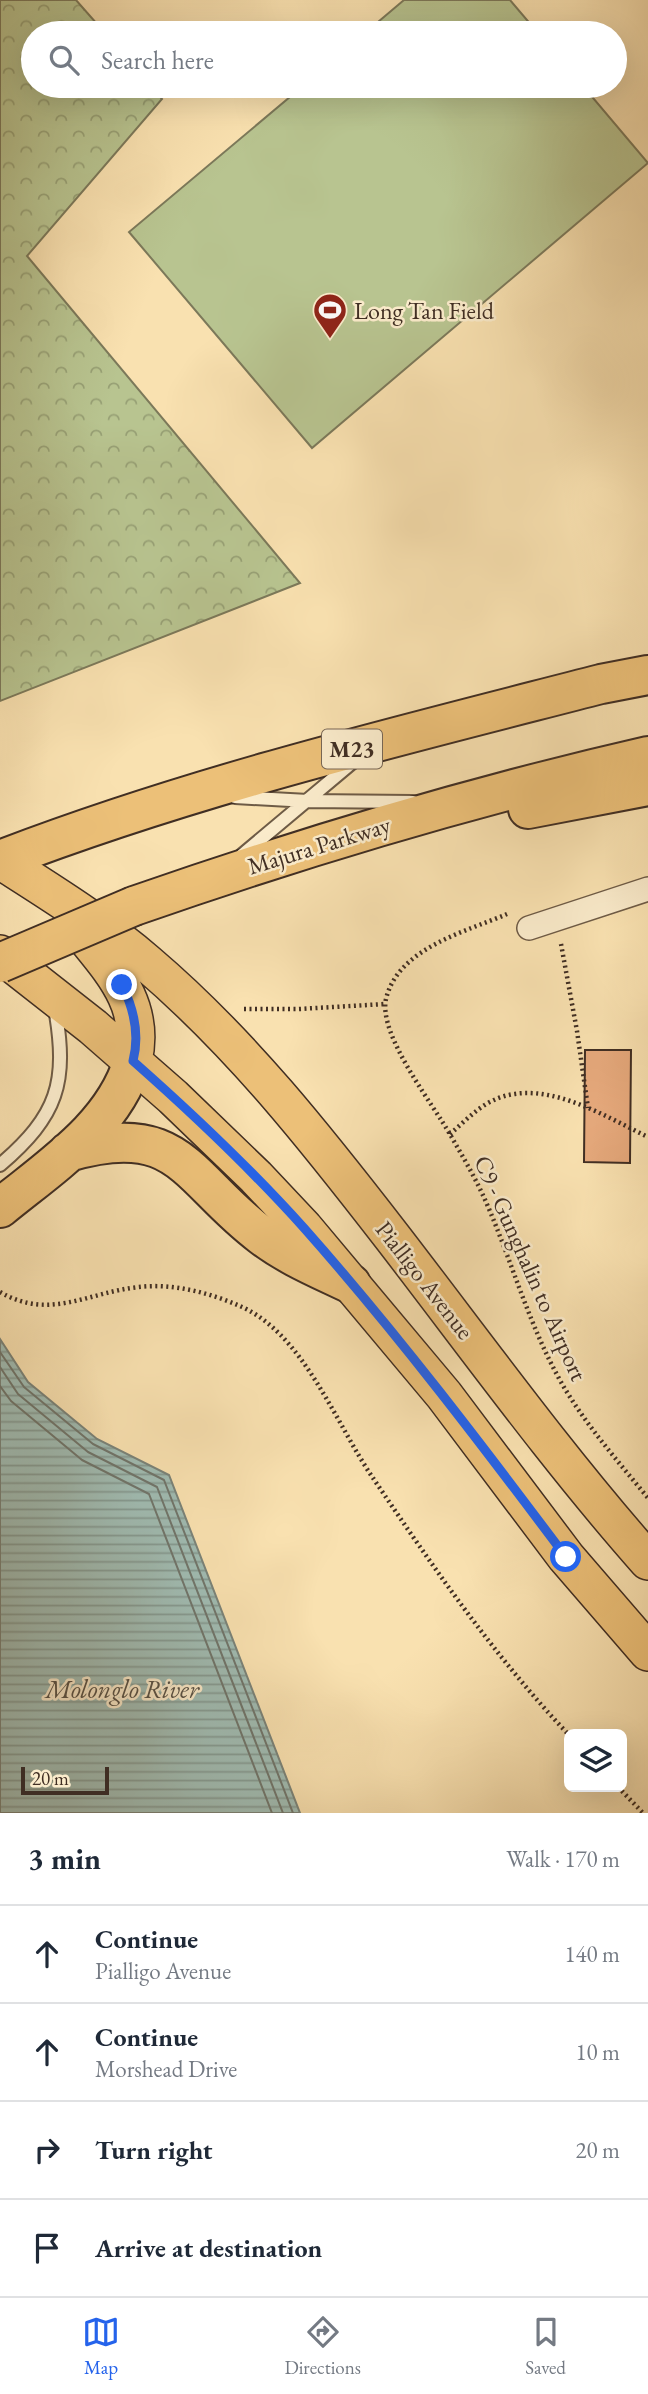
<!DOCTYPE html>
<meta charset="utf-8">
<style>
body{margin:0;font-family:"EB Garamond",serif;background:#f2f2f3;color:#1f2937}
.controls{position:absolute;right:21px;bottom:21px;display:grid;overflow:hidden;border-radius:10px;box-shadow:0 7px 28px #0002}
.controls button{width:63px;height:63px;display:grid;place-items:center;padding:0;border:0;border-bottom:2px solid #e0e1e3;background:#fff;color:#1f2937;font:35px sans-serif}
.scale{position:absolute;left:21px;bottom:18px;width:88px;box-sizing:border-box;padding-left:7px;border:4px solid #402e23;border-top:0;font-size:19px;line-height:24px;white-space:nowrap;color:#402e23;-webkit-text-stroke:5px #fbeccc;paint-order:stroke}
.stop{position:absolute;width:21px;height:21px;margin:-16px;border:5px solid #2563eb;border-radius:50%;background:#fff}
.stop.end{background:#2563eb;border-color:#fff;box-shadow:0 2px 7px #0008}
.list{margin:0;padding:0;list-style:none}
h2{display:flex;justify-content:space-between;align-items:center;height:91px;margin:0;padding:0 28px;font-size:30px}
h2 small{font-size:23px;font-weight:400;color:#747a83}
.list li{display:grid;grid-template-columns:46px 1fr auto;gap:21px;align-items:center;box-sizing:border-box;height:98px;padding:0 28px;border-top:2px solid #e0e1e3}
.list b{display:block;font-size:26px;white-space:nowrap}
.list p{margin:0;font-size:23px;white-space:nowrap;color:#747a83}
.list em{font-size:23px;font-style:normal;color:#747a83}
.icon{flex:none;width:38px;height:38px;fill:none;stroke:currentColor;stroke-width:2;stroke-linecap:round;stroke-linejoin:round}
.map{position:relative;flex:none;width:648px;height:1813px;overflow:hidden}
.search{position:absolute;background:#fff;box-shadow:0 7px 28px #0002;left:21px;right:21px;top:21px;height:77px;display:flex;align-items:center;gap:18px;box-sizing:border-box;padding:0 24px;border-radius:38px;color:#747a83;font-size:26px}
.sheet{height:483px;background:#fff}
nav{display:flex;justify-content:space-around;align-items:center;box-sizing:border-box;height:98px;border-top:2px solid #e0e1e3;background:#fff;font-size:19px;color:#747a83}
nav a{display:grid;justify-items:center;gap:4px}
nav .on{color:#2563eb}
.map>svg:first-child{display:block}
.forest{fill:url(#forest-crowns);stroke:#7c795a;stroke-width:2}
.pitch{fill:#b8c490;stroke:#7c795a;stroke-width:2}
.water{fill:url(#water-rules);stroke:#7a8379;stroke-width:2}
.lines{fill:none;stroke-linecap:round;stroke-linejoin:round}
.shore{stroke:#70756b;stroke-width:2}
.building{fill:#e6a97c;stroke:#402e23;stroke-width:2}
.lane-casing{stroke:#6e5b46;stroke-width:16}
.street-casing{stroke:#6e5b46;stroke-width:26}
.primary-casing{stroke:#402e23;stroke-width:40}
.highway-casing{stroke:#402e23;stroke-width:42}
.path{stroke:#402e23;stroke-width:4.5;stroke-dasharray:2 3.5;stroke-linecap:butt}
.lane{stroke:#fbeccc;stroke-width:12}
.street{stroke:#fbeccc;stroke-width:23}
.primary{stroke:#ecc078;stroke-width:37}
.highway{stroke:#ecc078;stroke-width:38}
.highway-bridge-casing{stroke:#402e23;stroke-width:42;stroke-linecap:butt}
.highway-bridge{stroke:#ecc078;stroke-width:38}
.route{stroke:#2563eb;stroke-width:9}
.labels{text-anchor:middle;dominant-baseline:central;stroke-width:5;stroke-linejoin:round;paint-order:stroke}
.shield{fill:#fbeccc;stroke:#786756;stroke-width:2}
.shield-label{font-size:23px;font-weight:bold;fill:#402e23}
.poi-label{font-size:24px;fill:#402e23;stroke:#fbeccc;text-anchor:start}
.street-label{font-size:24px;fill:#402e23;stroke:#fbeccc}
.water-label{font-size:26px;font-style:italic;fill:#585247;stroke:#fbeccc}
</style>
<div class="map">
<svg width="648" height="1813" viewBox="0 0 648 1813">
<defs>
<pattern id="forest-crowns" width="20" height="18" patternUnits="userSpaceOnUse" patternTransform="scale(1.75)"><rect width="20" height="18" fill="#b8c490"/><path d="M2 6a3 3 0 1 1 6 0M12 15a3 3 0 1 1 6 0" fill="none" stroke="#97a075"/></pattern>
<pattern id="water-rules" width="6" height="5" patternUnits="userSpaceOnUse" patternTransform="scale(1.75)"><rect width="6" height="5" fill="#a0bcb3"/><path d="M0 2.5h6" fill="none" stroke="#849991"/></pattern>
</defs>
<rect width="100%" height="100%" fill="#f9e1b0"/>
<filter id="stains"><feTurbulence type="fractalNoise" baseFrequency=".00286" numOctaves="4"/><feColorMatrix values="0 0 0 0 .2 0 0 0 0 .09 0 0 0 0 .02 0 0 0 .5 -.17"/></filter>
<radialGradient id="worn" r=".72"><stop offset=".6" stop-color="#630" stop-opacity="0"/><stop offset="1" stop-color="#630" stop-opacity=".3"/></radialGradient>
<path class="forest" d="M 0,0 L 76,0 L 105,33 L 33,33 L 33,86 L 151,86 L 162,99 L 27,256 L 300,583 L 0,701 Z"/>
<path class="pitch" d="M 404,0 L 510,0 L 538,33 L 365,33 Z
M 303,86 L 583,86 L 648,163 L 312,448 L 129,232 Z"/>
<path class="water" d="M 0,1339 L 28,1382 L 97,1439 L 169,1475 L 300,1813 L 0,1813 Z"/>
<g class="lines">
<path class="shore" d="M 0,1352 L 24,1387 L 93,1444 L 164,1480 L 293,1813
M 0,1367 L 18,1394 L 88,1452 L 157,1487 L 283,1813
M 0,1386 L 11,1401 L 82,1460 L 149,1494 L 272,1813"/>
</g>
<path class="building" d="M 585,1050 L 631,1050 L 630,1163 L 584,1162 Z"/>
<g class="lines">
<g class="lane-casing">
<path id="lane" d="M 235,797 L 308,801 L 413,802
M 242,855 L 354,761
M 0,1165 C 58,1115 68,1083 55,1008"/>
</g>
<g class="street-casing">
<path id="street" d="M 529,928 L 648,889"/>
</g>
<g class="primary-casing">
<path id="primary" d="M 0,860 C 50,892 102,924 147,963 C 241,1043 318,1141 393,1238 C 477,1347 557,1458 648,1561
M 74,923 C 107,966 147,1001 133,1061
M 0,954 L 93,1027 L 173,1097 L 256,1177 L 304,1228 L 444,1395 L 566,1557 L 648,1652"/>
</g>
<g class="highway-casing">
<path id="highway" d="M 528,809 L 648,786
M 0,860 C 195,785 399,736 601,684 L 648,675
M 134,906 C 303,847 473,796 648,756
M 68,1152 C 180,1119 186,1178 261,1235 C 288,1256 320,1269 351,1284
M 0,1208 C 50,1167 114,1126 133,1061"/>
</g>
<path class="path" d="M 507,914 C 465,932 398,948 386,999 C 378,1035 433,1104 451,1136 C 463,1157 476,1179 486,1202 C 514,1266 532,1337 570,1397 C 593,1433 621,1465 648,1498
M 561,944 L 577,1031 L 588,1108
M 244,1009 L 299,1009 L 385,1004
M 450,1134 C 462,1124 474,1111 488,1103 C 539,1074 602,1115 648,1137
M 0,1292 C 50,1321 88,1292 139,1287 C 173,1283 211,1293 242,1307 C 304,1335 336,1424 373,1478 C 433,1567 495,1657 569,1735
M 618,1787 L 643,1813"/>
<use href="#lane" class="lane"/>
<use href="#street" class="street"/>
<use href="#primary" class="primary"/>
<use href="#highway" class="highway"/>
<g class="highway-bridge-casing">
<path id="highway-bridge" d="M 0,963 L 134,906"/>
</g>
<use href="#highway-bridge" class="highway-bridge"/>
</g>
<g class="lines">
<path class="route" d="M 122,985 C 134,1009 140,1034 133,1061 C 193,1114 251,1169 304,1228 C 397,1333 482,1445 566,1557"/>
</g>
<defs>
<g id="stadium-pin" transform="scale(1.75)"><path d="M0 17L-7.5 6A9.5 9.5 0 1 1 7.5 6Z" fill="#8f2418" stroke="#fbeccc"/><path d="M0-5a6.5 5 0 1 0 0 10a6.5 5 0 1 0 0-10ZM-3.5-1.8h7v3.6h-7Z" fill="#fff"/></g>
</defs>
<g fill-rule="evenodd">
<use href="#stadium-pin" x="330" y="310"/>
</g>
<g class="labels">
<rect class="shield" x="322" y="729.5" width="60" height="39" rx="5"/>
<g class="shield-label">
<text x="352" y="749">M23</text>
</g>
<g class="poi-label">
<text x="354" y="310">Long Tan Field</text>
</g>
<g class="street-label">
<text transform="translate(319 845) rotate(-17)">Majura Parkway</text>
<text transform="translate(531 1268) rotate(66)">C9 - Gunghalin to Airport</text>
<text transform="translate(425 1280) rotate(52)">Pialligo Avenue</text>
</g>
<g class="water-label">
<text x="122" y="1689">Molonglo River</text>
</g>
</g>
<rect width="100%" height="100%" filter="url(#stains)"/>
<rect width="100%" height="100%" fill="url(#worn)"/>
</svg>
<div class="controls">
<button><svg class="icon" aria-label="layers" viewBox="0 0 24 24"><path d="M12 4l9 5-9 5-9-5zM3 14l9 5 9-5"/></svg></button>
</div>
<div class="scale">20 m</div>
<div class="stop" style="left:566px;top:1557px"></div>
<div class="stop end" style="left:122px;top:985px"></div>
<div class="search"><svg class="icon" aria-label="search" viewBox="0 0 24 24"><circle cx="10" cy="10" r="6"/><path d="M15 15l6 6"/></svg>Search here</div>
</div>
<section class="sheet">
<h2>3 min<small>Walk · 170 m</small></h2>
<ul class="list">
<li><svg class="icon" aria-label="ahead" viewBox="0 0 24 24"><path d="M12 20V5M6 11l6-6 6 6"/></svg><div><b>Continue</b><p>Pialligo Avenue</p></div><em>140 m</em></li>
<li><svg class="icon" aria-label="ahead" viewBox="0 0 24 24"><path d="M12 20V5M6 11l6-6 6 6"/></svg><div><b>Continue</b><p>Morshead Drive</p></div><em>10 m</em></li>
<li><svg class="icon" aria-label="right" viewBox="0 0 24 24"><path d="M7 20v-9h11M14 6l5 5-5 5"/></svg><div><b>Turn right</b></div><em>20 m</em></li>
<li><svg class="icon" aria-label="arrive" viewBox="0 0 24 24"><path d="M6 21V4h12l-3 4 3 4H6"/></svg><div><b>Arrive at destination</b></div></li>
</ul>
</section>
<nav>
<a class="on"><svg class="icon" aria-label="map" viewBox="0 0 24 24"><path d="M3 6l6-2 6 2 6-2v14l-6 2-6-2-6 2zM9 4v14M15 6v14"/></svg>Map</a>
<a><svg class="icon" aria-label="directions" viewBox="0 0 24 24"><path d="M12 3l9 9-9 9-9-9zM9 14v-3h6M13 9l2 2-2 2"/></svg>Directions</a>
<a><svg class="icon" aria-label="saved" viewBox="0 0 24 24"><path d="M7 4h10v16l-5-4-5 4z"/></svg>Saved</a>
</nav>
